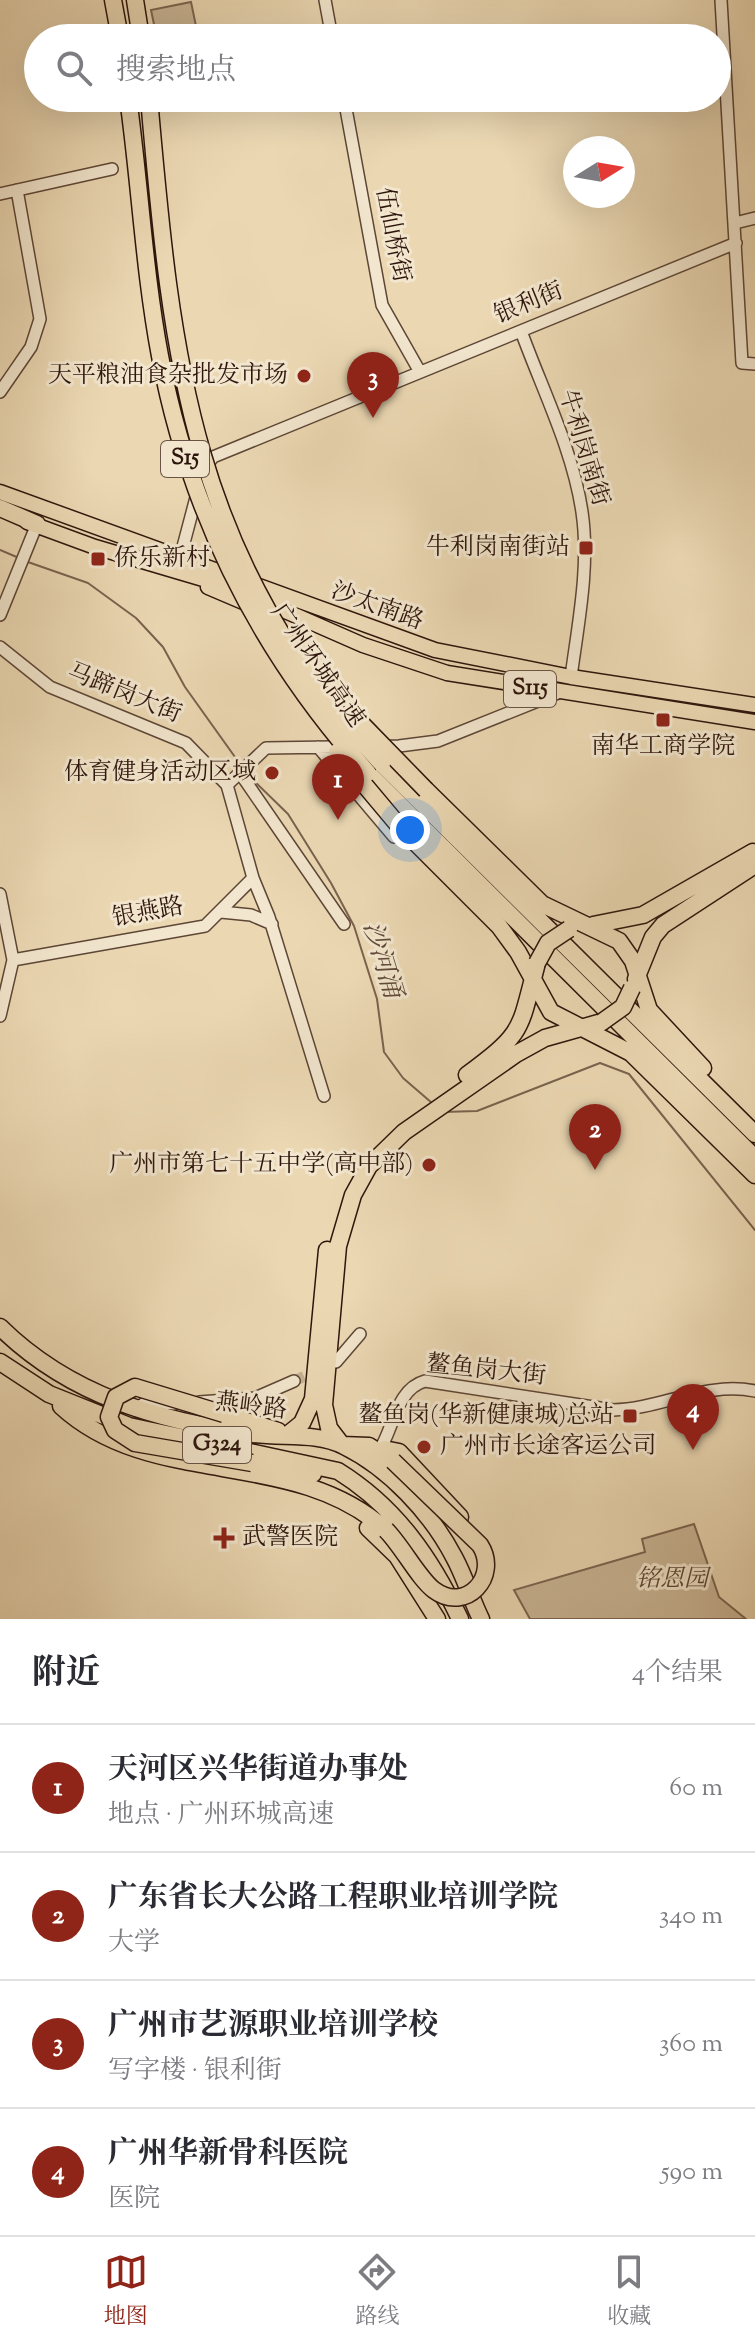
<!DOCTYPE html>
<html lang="zh">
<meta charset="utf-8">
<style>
body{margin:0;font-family:"Sorts Mill Goudy","Noto Serif SC",serif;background:#f2f2f3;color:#2b2b33}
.compass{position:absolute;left:563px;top:136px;width:72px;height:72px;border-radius:50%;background:#fff;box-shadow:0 8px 32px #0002;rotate:79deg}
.you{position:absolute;left:410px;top:830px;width:28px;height:28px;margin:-20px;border:6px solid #fff;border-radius:50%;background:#1a73e8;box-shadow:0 0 0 12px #1a73e833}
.badge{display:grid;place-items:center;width:52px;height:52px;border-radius:50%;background:#8f2418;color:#fff;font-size:26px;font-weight:700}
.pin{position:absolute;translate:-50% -66px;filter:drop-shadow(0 2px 4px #0008)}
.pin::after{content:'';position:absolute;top:42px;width:28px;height:24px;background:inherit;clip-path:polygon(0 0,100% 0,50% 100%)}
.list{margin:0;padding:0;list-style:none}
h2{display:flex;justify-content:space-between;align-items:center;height:104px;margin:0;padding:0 32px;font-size:34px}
h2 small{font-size:26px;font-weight:400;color:#7c7c81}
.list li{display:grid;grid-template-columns:52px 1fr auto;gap:24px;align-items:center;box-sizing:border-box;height:128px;padding:0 32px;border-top:2px solid #e1e1e2}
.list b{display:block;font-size:30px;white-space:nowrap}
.list p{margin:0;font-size:26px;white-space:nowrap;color:#7c7c81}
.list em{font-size:26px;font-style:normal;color:#7c7c81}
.icon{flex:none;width:44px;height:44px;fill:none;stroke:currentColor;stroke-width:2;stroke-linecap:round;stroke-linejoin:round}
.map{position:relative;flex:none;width:755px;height:1619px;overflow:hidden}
.search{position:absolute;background:#fff;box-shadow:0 8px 32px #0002;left:24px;right:24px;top:24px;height:88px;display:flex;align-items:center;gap:20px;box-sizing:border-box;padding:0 28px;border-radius:44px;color:#7c7c81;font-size:30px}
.sheet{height:616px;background:#fff}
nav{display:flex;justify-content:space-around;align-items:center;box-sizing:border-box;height:112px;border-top:2px solid #e1e1e2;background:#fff;font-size:22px;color:#7c7c81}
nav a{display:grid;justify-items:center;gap:4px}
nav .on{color:#8f2418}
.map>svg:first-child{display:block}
.green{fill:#cbb797;stroke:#7c6652;stroke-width:2}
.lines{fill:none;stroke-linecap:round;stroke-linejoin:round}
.stream{stroke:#79624e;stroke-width:2}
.minor-tunnel{stroke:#c5b192;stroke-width:11;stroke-dasharray:11 5.5;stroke-linecap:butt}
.minor-casing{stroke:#5d4636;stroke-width:14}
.major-casing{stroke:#2e150c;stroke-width:17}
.highway-casing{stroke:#2e150c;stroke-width:19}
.minor{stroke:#f2e6ce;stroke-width:11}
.major{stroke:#ebd8b3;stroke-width:14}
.highway{stroke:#ebd8b3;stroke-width:16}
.highway-bridge-casing{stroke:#2e150c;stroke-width:19;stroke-linecap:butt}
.highway-bridge{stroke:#ebd8b3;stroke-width:16}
.poi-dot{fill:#8f2418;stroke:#f2e6ce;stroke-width:3}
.labels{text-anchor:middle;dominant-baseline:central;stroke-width:6;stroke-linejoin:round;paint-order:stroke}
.shield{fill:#f2e6ce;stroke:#695446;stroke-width:2}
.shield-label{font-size:22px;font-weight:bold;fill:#2e150c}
.street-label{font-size:24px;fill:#2e150c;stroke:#f2e6ce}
.poi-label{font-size:24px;fill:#2e150c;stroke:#f2e6ce;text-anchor:end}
.park-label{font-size:24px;font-style:italic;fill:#5d4636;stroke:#f2e6ce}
.water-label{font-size:26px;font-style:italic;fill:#604938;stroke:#f2e6ce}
</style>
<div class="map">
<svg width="755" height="1619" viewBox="0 0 755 1619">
<rect width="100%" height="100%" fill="#ebd8b3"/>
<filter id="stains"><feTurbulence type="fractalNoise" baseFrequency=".0025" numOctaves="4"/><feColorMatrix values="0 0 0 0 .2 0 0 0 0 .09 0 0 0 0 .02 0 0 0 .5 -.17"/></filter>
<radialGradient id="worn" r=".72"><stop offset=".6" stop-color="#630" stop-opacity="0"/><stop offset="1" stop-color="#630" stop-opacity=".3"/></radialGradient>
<path class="green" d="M 191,2 L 196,26 L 156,34 L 151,10 Z
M 694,1524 L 719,1597 L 746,1619 L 530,1619 L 514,1590 L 645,1552 L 642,1539 Z"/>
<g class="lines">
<path class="stream" d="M 0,550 L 19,558
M 25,561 L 88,583 L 136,618 L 163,647 L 185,687 L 240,764
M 248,775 L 288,814 L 331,883 L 354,926 L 377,999 L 384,1052 L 403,1078 L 432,1103
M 443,1112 L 477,1111 L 600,1063 L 629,1074 L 755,1230"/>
<path class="minor-tunnel" d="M 294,1381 L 321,1369"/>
<g class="minor-casing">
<path id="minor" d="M 325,0 L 332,38
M 721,0 L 742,363 L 755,364
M 344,98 L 382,305 L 420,372
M 0,194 L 112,169
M 735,223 L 755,218
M 521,331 C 542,389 573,450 582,512 C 590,566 578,624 571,677
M 0,392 L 31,347 L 40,319 L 17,190
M 180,558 L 203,471 L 213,457 L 736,243
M 0,615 L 37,524
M 0,647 L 50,687 L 186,743 L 227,785
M 318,747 L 394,837
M 240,773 L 344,924
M 253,878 L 269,917 L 324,1096
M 0,894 L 13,960 L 0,1016
M 221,912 L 251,915 L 272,924
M 13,960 L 205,926 L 253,878 L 227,785 L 266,748 L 399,746 L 438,741 L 558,693
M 336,1362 L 360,1334
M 199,1402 L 255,1398 L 294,1381
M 135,1410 L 146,1402 L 174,1404
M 379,1451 C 394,1428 396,1389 425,1381 L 613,1410 C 662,1409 705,1381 755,1391"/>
</g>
<g class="major-casing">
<path id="major" d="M 0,492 L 435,650 L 571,677 L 755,705
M 27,522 L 95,547 L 227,586
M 208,587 L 255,607
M 258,599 L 363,645 L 447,673 L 755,722"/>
</g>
<g class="highway-casing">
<path id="highway" d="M 113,0 L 120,38
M 135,0 L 141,38
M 0,508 L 37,524
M 382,764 L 755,1134
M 368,773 L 755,1158
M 426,790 L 542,904 L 619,941 L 633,961 L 649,1010 L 703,1068
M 399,826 L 499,926 L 518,952 L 551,1012 L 631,1053 L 755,1175
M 593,925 L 643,915 L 753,852
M 636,979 L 653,937 L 663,925 L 755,865
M 467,1075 C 525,1032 519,1031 537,963
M 0,1327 C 70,1396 159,1421 254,1434 C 283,1438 317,1432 344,1446 C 389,1468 431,1513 454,1557 C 465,1577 471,1599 481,1619
M 0,1362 L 49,1394 L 129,1426 L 338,1471 C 396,1507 431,1558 460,1619
M 61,1406 C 152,1490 293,1446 386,1530
M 224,1414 L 278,1431
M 286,1436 L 302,1423 L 313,1399 L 327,1250
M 384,1449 L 399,1452 L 460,1517
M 393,1461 L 369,1446 L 342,1445 L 329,1428 L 324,1405 L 338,1246 L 353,1195 L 369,1166 L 404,1132 L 516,1054 L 545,1038 L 602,1022
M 253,1463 L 313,1474
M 368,1528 L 397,1556 L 437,1619"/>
</g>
<use href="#minor" class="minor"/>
<use href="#major" class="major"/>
<use href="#highway" class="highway"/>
<g class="highway-bridge-casing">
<path id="highway-bridge" d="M 128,98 C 140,184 144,271 160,356 C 190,515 260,653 368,773
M 149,98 C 172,363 191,560 382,764
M 352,714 L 426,790
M 337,752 L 399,826
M 537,963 L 548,943 L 569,929
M 602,1022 L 623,1007 L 632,988
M 224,1414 L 135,1387 L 116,1397 L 109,1417 L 115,1430 L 135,1443 L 252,1463
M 386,1530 C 402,1546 419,1579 434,1590 C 466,1614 500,1576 480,1545 L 393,1461"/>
</g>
<use href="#highway-bridge" class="highway-bridge"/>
</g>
<g class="poi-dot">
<circle cx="304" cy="376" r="8"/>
<rect x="578" y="540" width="16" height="16" rx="4"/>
<rect x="90" y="551" width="16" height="16" rx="4"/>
<rect x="655" y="712" width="16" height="16" rx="4"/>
<circle cx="272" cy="773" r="8"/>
<circle cx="429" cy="1165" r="8"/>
<rect x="622" y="1408" width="16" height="16" rx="4"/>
<circle cx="424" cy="1447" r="8"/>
<path d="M220 1526h8v8h8v8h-8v8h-8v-8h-8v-8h8z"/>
</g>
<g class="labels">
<g class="shield">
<rect x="161" y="441" width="48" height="36" rx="6"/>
<rect x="504" y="671" width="52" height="36" rx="6"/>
<rect x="183" y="1427" width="68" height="36" rx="6"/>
</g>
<g class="shield-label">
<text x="185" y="459">S15</text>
<text x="530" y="689">S115</text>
<text x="217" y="1445">G324</text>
</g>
<g class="street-label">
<text transform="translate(392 235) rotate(79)">伍仙桥街</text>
<text transform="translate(529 304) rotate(-22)">银利街</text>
<text transform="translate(583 448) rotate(73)">牛利岗南街</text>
<text transform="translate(377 607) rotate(20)">沙太南路</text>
<text transform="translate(317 666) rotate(55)">广州环城高速</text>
<text transform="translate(124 694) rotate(22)">马蹄岗大街</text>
<text transform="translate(148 913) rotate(-10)">银燕路</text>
<text transform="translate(486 1371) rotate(6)">鳌鱼岗大街</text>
<text transform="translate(251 1407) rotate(7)">燕岭路</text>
</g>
<g class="poi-label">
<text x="288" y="376">天平粮油食杂批发市场</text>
<text x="570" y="548">牛利岗南街站</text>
<text x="114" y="559" text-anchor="start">侨乐新村</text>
<text x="663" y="747" text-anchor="middle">南华工商学院</text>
<text x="256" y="773">体育健身活动区域</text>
<text x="413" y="1165">广州市第七十五中学(高中部)</text>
<text x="614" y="1416">鳌鱼岗(华新健康城)总站</text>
<text x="440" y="1447" text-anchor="start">广州市长途客运公司</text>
<text x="242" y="1538" text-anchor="start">武警医院</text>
</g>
<g class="park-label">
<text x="672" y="1580">铭恩园</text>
</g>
<g class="water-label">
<text transform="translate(381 960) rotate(73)">沙河涌</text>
</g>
</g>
<rect width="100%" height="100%" filter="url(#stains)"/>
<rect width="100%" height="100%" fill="url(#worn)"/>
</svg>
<svg class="compass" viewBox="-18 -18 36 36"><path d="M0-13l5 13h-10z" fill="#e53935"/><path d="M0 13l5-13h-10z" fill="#7c7c81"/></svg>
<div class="you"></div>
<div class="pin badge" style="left:338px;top:820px">1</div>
<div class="pin badge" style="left:595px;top:1170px">2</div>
<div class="pin badge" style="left:373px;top:418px">3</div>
<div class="pin badge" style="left:693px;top:1450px">4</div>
<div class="search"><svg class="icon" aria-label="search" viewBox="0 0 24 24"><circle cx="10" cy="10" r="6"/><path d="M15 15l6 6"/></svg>搜索地点</div>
</div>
<section class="sheet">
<h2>附近<small>4个结果</small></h2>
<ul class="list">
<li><span class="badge">1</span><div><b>天河区兴华街道办事处</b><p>地点 · 广州环城高速</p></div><em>60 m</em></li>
<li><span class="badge">2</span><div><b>广东省长大公路工程职业培训学院</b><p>大学</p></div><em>340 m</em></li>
<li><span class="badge">3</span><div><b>广州市艺源职业培训学校</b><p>写字楼 · 银利街</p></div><em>360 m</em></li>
<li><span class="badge">4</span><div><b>广州华新骨科医院</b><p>医院</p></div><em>590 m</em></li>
</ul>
</section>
<nav>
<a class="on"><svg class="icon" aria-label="map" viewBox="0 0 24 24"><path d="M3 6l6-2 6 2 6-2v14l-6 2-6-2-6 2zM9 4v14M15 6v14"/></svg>地图</a>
<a><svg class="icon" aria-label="directions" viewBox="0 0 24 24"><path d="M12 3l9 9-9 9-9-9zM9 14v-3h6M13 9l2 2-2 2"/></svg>路线</a>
<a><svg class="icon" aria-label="saved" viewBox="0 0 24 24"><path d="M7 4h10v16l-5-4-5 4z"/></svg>收藏</a>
</nav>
